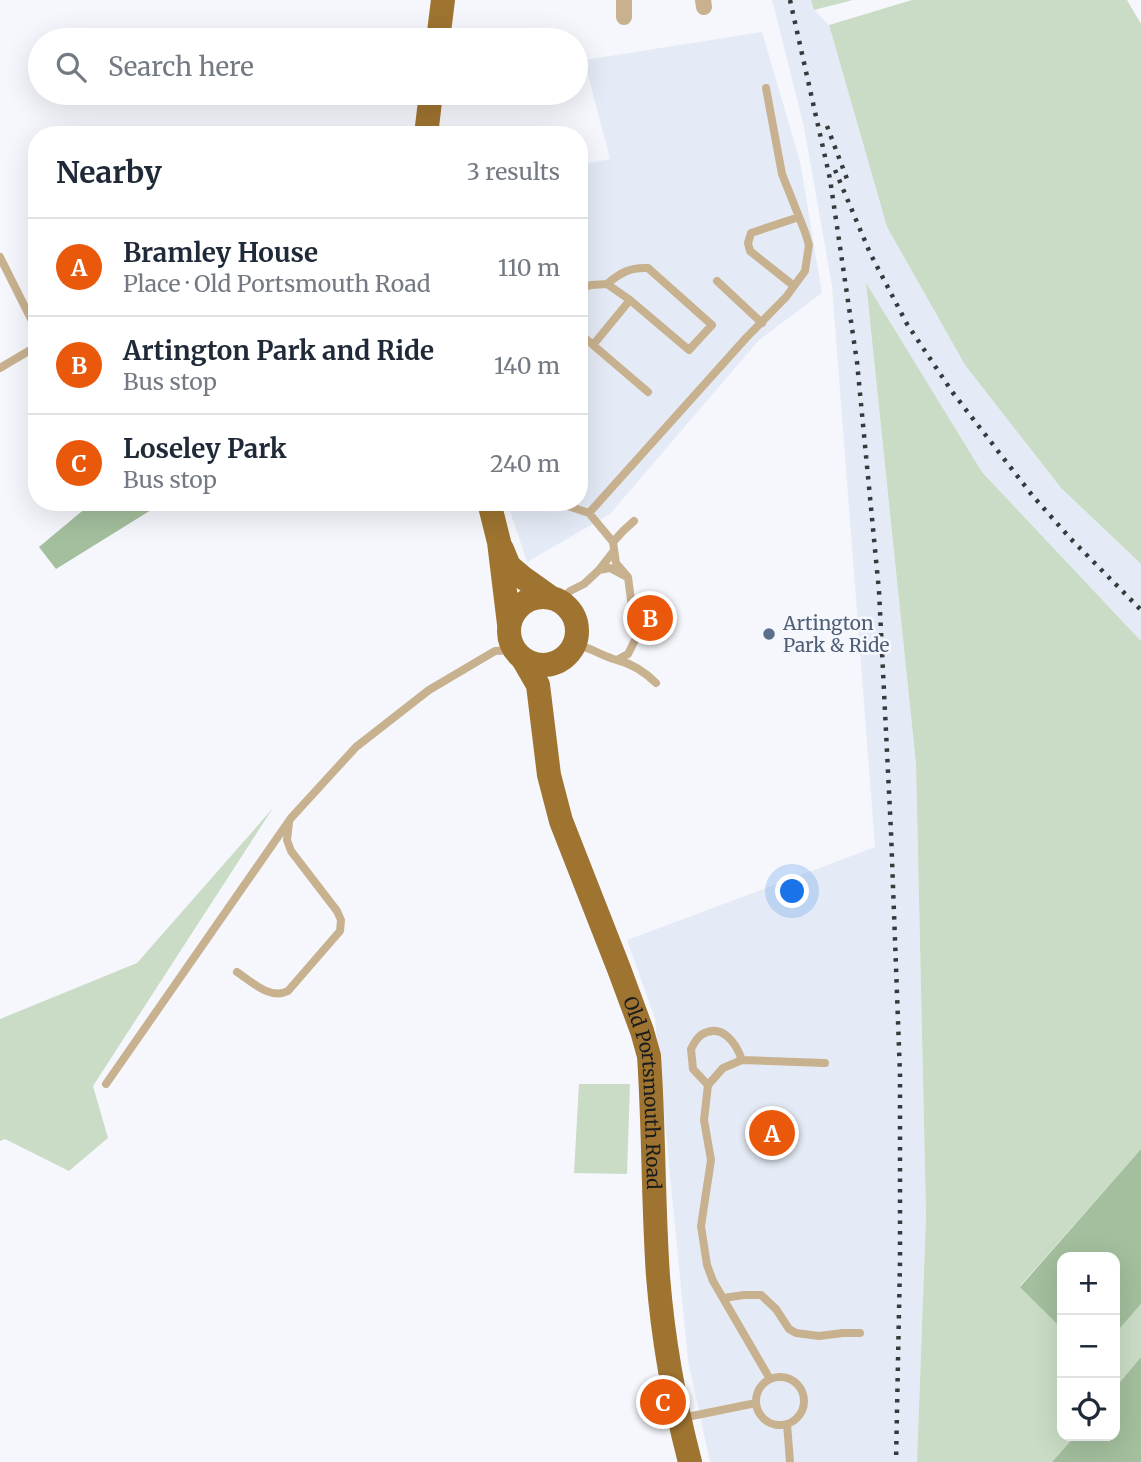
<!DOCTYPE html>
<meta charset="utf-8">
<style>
body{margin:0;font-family:Merriweather,serif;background:#f2f2f3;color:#1f2937}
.controls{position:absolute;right:21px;bottom:21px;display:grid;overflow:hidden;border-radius:14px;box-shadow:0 7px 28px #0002}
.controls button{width:63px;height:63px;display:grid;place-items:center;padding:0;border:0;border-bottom:2px solid #e0e1e3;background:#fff;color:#1f2937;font:35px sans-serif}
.you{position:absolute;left:793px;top:892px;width:24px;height:24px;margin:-18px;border:5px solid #fff;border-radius:50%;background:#1a73e8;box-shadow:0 0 0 10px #1a73e833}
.badge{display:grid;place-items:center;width:46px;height:46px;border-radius:50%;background:#ea580c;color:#fff;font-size:23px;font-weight:700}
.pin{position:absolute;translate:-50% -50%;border:4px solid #fff;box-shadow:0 2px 7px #0006}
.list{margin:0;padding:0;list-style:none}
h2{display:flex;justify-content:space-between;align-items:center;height:91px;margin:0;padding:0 28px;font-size:30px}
h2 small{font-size:23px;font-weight:400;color:#747a83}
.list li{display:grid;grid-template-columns:46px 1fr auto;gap:21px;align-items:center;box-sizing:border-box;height:98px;padding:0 28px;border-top:2px solid #e0e1e3}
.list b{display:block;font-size:26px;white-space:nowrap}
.list p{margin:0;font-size:23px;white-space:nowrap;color:#747a83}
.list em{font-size:23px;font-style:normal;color:#747a83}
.icon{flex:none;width:38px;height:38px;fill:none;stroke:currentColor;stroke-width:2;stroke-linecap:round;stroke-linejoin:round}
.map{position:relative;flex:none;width:1141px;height:1462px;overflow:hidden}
.search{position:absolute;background:#fff;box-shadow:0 7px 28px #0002;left:28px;top:28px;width:560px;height:77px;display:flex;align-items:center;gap:18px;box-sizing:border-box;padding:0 24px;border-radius:38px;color:#747a83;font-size:26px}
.panel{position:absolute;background:#fff;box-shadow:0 7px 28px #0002;left:28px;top:126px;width:560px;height:385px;border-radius:28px}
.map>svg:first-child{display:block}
.built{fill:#e5ebf6}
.green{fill:#cadcc6}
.forest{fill:#a3bf9d}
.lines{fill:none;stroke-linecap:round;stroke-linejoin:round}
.service{stroke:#c8b18f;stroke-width:8}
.minor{stroke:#c8b18f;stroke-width:16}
.primary{stroke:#9e7430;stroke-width:24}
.rail{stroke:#37393a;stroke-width:4.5;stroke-dasharray:3.5 7;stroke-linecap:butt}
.service-dot{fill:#5c6f8a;stroke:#f5f7fc;stroke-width:2.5}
.labels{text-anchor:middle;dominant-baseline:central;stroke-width:5;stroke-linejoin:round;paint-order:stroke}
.service-label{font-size:19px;fill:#4e5e75;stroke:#f5f7fc;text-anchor:start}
.street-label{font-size:19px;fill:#1b1c1d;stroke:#f5f7fc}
</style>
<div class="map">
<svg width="1141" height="1462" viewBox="0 0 1141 1462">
<rect width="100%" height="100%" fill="#f5f7fc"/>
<path class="built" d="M 772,0 L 811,0 L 814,10 L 829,25 L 887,227 L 965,365 L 1061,488 L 1141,564 L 1141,641 L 982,472 L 866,285 L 916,764 L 926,1216 L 917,1462 L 710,1462 L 688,1361 L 655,1019 L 627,940 L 875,847 L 832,286 L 804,127 Z
M 762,32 L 800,161 L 822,293 L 759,340 L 610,514 L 527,562 L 507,502 L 579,502 L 579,165 L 610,159 L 584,60 Z"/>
<path class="green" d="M 811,0 L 853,0 L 814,10 Z
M 912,0 L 1127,0 L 1141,24 L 1141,564 L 1061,488 L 965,365 L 887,227 L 829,25 Z
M 866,283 L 982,472 L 1141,641 L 1141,1149 L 1020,1286 L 1062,1329 L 1062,1436 L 1075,1436 L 1052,1462 L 917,1462 L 926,1216 L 916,764 Z
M 273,808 L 93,1086 L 108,1138 L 69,1171 L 5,1139 L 0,1141 L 0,1019 L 137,963 Z
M 579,1084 L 630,1084 L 627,1174 L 574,1173 Z
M 1141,1304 L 1141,1357 L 1115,1388 L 1115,1334 Z"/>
<path class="forest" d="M 93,502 L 164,502 L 56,569 L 39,547 Z
M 1141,1149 L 1141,1304 L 1115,1334 L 1115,1257 L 1062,1257 L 1062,1329 L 1020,1287 Z
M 1141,1357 L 1141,1462 L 1052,1462 L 1075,1436 L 1115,1436 L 1115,1388 Z"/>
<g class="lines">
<path class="service" d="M 0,257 L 37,331
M 717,281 L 762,323
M 794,286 L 750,251 L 748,243 L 751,233 L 799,217
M 579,289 L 591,285 L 607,284 L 630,300 L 689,350 L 712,325 L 648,268 C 630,267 620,273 607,284
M 579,333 L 648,392
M 593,345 L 630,300
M 0,368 L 37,346
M 556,502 L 589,513 L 613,542 L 616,563 L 628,577 L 636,638 L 628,654 L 617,660 C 602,656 592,648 577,645 L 572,650
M 589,513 L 746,338 L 786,297 L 805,271 L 809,245 L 805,232 L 782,174 L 766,88
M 613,542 L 623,531 L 634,521
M 599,570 L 610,568 L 625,576
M 561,600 L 570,591 L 584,584 L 599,570 L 613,552
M 617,660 C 633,664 645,672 656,683
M 237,972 C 252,982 270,1000 288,991 L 340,931 L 341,920 L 337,911 L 291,851 L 287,840 L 289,823
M 106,1084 L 291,818 L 356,747 L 429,690 L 495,651 L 514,650
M 708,1085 L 693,1069 L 691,1049 C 693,1045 697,1038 701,1035 C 722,1022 736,1043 742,1060
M 723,1298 L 744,1295 L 761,1295 L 776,1309 L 789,1329 L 796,1333 L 819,1336 L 843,1333 L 860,1333
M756 1401a24 24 0 1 1 48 0a24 24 0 1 1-48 0Z
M 770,1379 L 713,1281 L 707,1265 L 701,1226 L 711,1160 L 704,1120 L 708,1085 L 723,1068 L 742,1060 L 825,1063
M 682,1418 L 756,1403
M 787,1424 L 790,1462"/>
<path class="minor" d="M 624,0 L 624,17
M 703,0 L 704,7"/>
<g class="primary">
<path d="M 438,40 L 443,0"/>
<path d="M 426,135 L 431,93"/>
<path d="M 489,502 L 499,542 L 509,624"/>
<path d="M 502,549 L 509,566 L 522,577 L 550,597"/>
<circle cx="543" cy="631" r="34"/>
<path id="s1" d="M 523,659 L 538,685 L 549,775 L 561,821 L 619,969 L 642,1031 L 649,1056 C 654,1129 653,1203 658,1276 C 663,1339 674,1401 690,1462"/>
</g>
<path class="rail" d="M 790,0 L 830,179 L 857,362 L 879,591 L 891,832 L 900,1075 L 900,1261 L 896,1462
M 827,126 L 847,179
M 835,170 L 870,253 L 907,324 L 953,393 L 1032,495 L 1070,538 L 1141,610"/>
</g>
<circle class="service-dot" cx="769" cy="634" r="7"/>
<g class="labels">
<g class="service-label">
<text x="783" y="623">Artington<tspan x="783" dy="22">Park &amp; Ride</tspan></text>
</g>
<g class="street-label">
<text stroke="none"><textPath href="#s1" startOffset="455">Old Portsmouth Road</textPath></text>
</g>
</g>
</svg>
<div class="controls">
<button>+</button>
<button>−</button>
<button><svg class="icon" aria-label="locate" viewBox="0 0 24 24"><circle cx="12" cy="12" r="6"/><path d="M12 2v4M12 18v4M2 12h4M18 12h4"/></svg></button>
</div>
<div class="you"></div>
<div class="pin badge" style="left:772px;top:1133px">A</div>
<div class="pin badge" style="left:650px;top:618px">B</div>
<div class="pin badge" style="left:663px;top:1402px">C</div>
<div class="search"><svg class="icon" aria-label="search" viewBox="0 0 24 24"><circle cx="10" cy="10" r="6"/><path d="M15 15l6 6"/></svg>Search here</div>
<section class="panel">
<h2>Nearby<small>3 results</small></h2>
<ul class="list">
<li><span class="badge">A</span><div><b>Bramley House</b><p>Place · Old Portsmouth Road</p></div><em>110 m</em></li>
<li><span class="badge">B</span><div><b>Artington Park and Ride</b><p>Bus stop</p></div><em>140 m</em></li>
<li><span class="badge">C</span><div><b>Loseley Park</b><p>Bus stop</p></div><em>240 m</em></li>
</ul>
</section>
</div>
